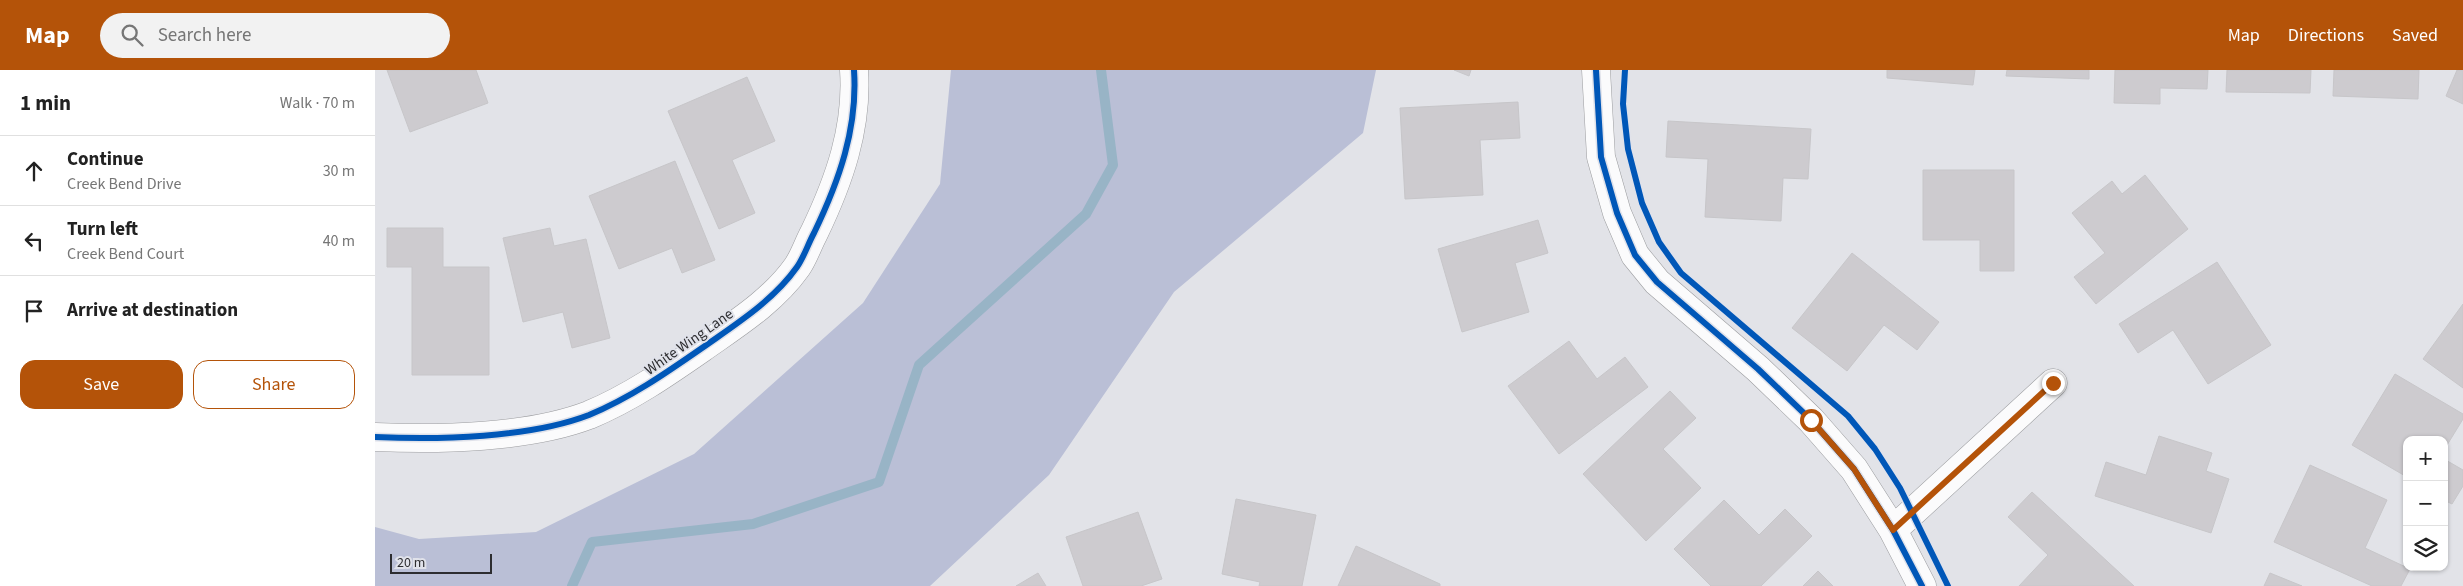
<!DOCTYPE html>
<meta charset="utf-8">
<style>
body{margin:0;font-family:"Source Sans 3",sans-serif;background:#f2f2f2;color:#222}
.controls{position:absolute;right:15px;bottom:15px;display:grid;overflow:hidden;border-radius:10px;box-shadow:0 1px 4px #0004}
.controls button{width:45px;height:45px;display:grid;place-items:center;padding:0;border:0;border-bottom:1px solid #e0e0e0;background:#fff;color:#222;font:25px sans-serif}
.scale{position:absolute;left:15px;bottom:12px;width:102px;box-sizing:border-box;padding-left:5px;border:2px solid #2d2d30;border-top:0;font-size:14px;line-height:18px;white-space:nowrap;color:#2d2d30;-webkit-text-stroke:4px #e0e2ea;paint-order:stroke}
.stop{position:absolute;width:15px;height:15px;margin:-11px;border:4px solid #b45309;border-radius:50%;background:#fff}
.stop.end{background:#b45309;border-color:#fff;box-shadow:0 1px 5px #0008}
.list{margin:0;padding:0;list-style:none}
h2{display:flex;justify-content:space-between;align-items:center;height:65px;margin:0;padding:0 20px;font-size:21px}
h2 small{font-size:16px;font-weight:400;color:#767676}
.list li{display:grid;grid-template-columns:32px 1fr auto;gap:15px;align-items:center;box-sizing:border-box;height:70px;padding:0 20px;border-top:1px solid #e0e0e0}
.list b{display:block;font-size:19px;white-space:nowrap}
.list p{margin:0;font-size:16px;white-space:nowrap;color:#767676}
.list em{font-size:16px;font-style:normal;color:#767676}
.actions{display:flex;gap:10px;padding:15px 20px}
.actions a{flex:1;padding:11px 0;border:1px solid #b45309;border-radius:15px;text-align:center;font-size:18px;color:#b45309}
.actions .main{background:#b45309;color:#fff}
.icon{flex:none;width:28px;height:28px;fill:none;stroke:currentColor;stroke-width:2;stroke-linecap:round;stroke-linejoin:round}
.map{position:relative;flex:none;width:2088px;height:516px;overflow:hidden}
header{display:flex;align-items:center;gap:30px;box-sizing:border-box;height:70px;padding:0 25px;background:#b45309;color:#fff}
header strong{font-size:24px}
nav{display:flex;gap:28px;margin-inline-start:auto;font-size:18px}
.search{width:350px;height:45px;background:#f2f2f2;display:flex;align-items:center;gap:12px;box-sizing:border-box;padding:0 18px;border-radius:28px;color:#767676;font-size:19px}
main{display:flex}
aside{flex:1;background:#fff}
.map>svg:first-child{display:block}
.forest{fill:#babfd6}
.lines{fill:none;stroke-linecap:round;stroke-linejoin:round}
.stream{stroke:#98b4c6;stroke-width:10}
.building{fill:#cdcbcf;stroke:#c7c6c9}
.street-casing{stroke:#9b9c9f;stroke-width:29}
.street{stroke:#fbfbfc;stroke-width:28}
.cycleway-casing{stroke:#e0e2ea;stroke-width:9}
.cycleway{stroke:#0057b8;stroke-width:6}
.route{stroke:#b45309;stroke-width:6}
.labels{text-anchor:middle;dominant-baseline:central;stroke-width:4;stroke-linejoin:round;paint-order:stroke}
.street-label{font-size:15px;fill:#2d2d30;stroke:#e0e2ea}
</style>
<header>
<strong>Map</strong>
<div class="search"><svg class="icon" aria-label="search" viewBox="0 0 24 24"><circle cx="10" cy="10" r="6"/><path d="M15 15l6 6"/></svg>Search here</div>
<nav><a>Map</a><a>Directions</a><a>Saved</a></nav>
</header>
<main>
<aside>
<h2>1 min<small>Walk · 70 m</small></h2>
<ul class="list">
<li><svg class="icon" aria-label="ahead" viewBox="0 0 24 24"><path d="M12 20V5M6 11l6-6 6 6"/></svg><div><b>Continue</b><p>Creek Bend Drive</p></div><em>30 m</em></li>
<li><svg class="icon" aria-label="left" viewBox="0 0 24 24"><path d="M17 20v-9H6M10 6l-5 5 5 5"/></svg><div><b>Turn left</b><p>Creek Bend Court</p></div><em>40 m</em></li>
<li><svg class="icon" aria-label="arrive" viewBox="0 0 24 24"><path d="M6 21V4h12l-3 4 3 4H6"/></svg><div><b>Arrive at destination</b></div></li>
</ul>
<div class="actions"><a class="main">Save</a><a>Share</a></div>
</aside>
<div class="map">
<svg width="2088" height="516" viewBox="0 0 2088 516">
<rect width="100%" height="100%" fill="#e2e3e8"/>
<path class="forest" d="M 576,0 L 1001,0 L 988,63 L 799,222 L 674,405 L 555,516 L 0,516 L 0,457 L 44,469 L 161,462 L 319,384 L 488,233 L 565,114 Z"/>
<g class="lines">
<path class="stream" d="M 197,516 L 217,472 L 378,454 L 504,412 L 544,295 L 711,144 L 738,95 L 726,0"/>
</g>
<path class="building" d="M 12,0 L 101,0 L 113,33 L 35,62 Z
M 1079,0 L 1096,0 L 1094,6 Z
M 1512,0 L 1600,0 L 1598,15 L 1512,8 Z
M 1632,0 L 1714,0 L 1714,9 L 1631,6 Z
M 1740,0 L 1833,0 L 1832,19 L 1785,18 L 1785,34 L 1739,33 Z
M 1852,0 L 1936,0 L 1935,23 L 1851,22 Z
M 1959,0 L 2044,0 L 2043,29 L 1958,26 Z
M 2082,0 L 2088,0 L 2088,34 L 2071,26 Z
M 372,7 L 400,71 L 357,90 L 380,143 L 344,159 L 293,41 Z
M 1143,32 L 1145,68 L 1105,70 L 1108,125 L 1030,129 L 1025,38 Z
M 1293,51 L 1436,59 L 1433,109 L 1408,108 L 1406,151 L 1330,147 L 1333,89 L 1291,87 Z
M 300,91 L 340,190 L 307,203 L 297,178 L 244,199 L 214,126 Z
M 1548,100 L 1639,100 L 1639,201 L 1605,201 L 1605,170 L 1548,170 Z
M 1770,105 L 1813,159 L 1721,234 L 1699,207 L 1730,183 L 1697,143 L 1737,111 L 1747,124 Z
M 1163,150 L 1173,183 L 1140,193 L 1154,242 L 1087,262 L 1063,179 Z
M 12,158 L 68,158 L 68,197 L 114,197 L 114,305 L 37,305 L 37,197 L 12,197 Z
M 175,158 L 179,176 L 211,169 L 235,268 L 197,278 L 188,242 L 148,252 L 128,168 Z
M 1477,183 L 1564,252 L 1542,280 L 1509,255 L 1472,301 L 1417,258 Z
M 1842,192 L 1896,275 L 1833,314 L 1798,260 L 1763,283 L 1744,254 Z
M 2088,234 L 2088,318 L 2048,289 Z
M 1194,271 L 1222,309 L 1250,287 L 1273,317 L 1184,384 L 1133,316 Z
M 2020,304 L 2088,344 L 2088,349 L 2069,380 L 2069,370 L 2032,370 L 2032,407 L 1977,375 Z
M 1295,321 L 1321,348 L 1288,379 L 1326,418 L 1271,471 L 1208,404 Z
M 1784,366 L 1837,383 L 1831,401 L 1854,409 L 1836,463 L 1720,426 L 1731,392 L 1771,405 Z
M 2069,389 L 2088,400 L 2088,416 L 2077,434 L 2069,430 Z
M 1935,395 L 2012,430 L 1990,478 L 2035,499 L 2026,516 L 1997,516 L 1899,472 Z
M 1657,422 L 1759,516 L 1644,516 L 1673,485 L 1633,447 Z
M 861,429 L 941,445 L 927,516 L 884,516 L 885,512 L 847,504 Z
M 1349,430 L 1384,465 L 1410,439 L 1437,466 L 1386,516 L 1336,516 L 1299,479 Z
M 763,442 L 787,509 L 766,516 L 708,516 L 691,467 Z
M 981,476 L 1065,514 L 1065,516 L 963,516 Z
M 1443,501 L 1458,516 L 1428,516 Z
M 663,503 L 671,516 L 641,516 Z
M 1895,503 L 1927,516 L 1889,516 Z"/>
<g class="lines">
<g class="street-casing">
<path id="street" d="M 1221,0 L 1226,87 L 1242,143 L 1260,185 L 1282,212 L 1383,299 L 1436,350 L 1479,399 L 1518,460 L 1547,516
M 0,367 C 64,370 154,368 214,345 C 255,328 291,303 327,278 C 361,254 398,231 422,197 C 429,187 433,174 439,163 C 464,111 483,58 479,0
M 1518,460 L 1678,313"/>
</g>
<use href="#street" class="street"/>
<g class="cycleway-casing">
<path id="cycleway" d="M 1221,0 L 1226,87 L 1242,143 L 1260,185 L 1282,212 L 1383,299 L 1436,350 L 1479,399 L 1518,460 L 1547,516
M 1250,0 L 1248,34 L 1253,79 L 1267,133 L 1284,172 L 1306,203 L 1473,346 L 1500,379 L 1525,418 L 1573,516
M 0,367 C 64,370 154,368 214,345 C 255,328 291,303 327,278 C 361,254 398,231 422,197 C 429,187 433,174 439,163 C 464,111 483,58 479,0"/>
</g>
<use href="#cycleway" class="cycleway"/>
</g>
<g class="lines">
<path class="route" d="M 1436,350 L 1479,399 L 1518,460 L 1678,313"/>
</g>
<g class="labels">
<g class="street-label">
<text transform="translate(314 272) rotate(-35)">White Wing Lane</text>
</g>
</g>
</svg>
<div class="controls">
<button>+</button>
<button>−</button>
<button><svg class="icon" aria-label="layers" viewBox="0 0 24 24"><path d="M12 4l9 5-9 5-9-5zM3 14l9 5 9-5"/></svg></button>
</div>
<div class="scale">20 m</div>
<div class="stop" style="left:1436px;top:350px"></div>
<div class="stop end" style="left:1678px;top:313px"></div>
</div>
</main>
